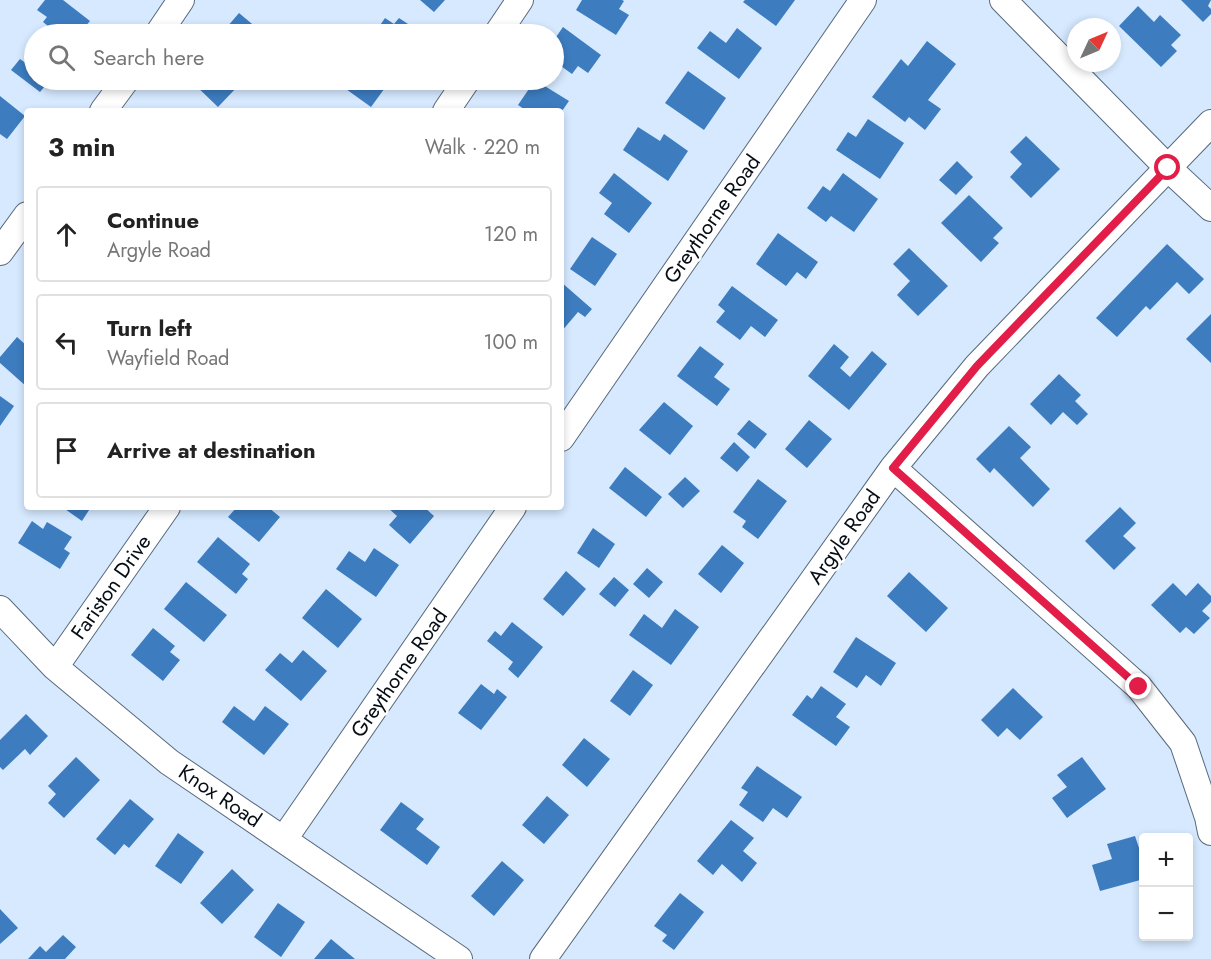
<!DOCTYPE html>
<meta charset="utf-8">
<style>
body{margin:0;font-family:Jost,sans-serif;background:#f6f6f6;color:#222}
.controls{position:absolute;right:18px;bottom:18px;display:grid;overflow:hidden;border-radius:6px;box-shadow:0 3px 9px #0003}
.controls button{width:54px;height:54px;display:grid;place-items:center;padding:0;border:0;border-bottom:2px solid #e0e0e0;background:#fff;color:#222;font:30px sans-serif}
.compass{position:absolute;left:1067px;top:18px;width:54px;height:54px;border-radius:50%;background:#fff;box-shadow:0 3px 9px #0003;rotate:46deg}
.stop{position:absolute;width:18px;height:18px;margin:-14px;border:4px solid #e11d48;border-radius:50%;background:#fff}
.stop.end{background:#e11d48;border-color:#fff;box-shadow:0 2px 6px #0008}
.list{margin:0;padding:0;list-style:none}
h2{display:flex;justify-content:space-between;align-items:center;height:78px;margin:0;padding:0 24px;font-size:26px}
h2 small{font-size:20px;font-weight:400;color:#767676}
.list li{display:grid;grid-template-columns:39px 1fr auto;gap:18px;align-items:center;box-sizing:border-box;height:96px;margin:0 12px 12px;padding:0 12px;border:2px solid #e0e0e0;border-radius:6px}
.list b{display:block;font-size:22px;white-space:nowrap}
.list p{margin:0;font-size:20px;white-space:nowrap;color:#767676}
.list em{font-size:20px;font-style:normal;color:#767676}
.icon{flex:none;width:33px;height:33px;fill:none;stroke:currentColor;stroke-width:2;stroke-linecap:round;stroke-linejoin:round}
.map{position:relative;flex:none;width:1211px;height:959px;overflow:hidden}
.search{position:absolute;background:#fff;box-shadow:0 3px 9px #0003;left:24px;top:24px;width:540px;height:66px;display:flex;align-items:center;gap:15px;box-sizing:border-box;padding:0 21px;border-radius:33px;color:#767676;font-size:22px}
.panel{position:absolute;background:#fff;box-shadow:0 3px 9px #0003;left:24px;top:108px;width:540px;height:402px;border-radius:6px}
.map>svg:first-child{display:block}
.building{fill:#3c7cbf}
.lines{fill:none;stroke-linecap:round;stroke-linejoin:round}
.minor-casing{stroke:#58697c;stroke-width:28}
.minor{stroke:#fff;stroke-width:26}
.route{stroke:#e11d48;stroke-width:8}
.labels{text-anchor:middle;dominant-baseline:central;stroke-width:5;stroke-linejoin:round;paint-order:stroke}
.street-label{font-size:21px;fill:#070d14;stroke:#fff}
</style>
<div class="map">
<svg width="1211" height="959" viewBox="0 0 1211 959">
<rect width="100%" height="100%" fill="#d6e9ff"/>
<path class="building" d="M 45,0 L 63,0 L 90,21 L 79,34 L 58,34 L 43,22 L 47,17 L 37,10 Z
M 420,0 L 445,0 L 434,12 Z
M 582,0 L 622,0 L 624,1 L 619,9 L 629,15 L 616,35 L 576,10 Z
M 745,0 L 795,0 L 776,26 L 743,2 Z
M 1181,0 L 1211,0 L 1208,6 L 1211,9 L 1211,14 L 1203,22 Z
M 1138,6 L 1154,22 L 1160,15 L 1181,35 L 1171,45 L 1177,51 L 1161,67 L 1119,26 Z
M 239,13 L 264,34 L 221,34 Z
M 385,18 L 394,24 L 399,18 L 423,34 L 374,34 Z
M 563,27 L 601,55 L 588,73 L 578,66 L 572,74 L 554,61 L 554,53 L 558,47 L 554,44 L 554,40 Z
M 737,28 L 762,48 L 739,79 L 697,48 L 710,31 L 726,43 Z
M 927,41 L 956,64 L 928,100 L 941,109 L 925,130 L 909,117 L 905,122 L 872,97 L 901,59 L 908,66 Z
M 34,54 L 34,80 L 50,80 L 40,92 L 11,70 L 20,59 L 27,64 Z
M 688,71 L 726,98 L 704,130 L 665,103 Z
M 194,80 L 231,80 L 238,86 L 218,107 L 192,82 Z
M 342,80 L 388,80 L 390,81 L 371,107 L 339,84 Z
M 535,80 L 569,101 L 562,111 L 527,111 L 518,105 Z
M 0,96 L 25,116 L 7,139 L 0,134 Z
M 868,119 L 904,143 L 880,179 L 836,150 L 848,132 L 856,137 Z
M 638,127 L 660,141 L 664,134 L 688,151 L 668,181 L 623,150 Z
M 1026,136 L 1060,169 L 1031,198 L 1010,177 L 1022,164 L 1010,152 Z
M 957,161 L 973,177 L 956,195 L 939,180 Z
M 614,173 L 652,203 L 629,233 L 604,214 L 612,203 L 599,193 Z
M 843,173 L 878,199 L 854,232 L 831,216 L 826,222 L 807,208 L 823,186 L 830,191 Z
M 969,195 L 1003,228 L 993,238 L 999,243 L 981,262 L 941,223 Z
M 778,233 L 818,262 L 806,279 L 797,272 L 786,286 L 756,264 Z
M 592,237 L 617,254 L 595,286 L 570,269 Z
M 1167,244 L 1204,279 L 1189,294 L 1177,282 L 1150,310 L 1146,306 L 1117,337 L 1096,318 Z
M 909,248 L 948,286 L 918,316 L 897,295 L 910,281 L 893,264 Z
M 561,282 L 592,309 L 585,317 L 578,312 L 561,332 Z
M 732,286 L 778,320 L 765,337 L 751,326 L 740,340 L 716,322 L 725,311 L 718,305 Z
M 1211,314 L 1211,363 L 1186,339 Z
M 17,337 L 27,346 L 27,387 L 0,363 L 0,357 Z
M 834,344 L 849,357 L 840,368 L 850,377 L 872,351 L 887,364 L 849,410 L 808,376 Z
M 700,346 L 724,364 L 714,377 L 730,389 L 717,406 L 677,376 Z
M 1059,374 L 1081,395 L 1075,401 L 1088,414 L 1077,425 L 1063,412 L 1051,425 L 1030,404 Z
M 0,396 L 14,406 L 0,426 Z
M 664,402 L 693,426 L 670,455 L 639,430 Z
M 749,420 L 767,434 L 755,449 L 737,434 Z
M 809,420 L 832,439 L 807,468 L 785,449 Z
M 1009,426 L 1031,447 L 1020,458 L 1050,489 L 1033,507 L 994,468 L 990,473 L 976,459 Z
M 734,442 L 750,457 L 737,472 L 720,458 Z
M 625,467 L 662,497 L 646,517 L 609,488 Z
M 685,477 L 700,491 L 683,508 L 668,494 Z
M 758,479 L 787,501 L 758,539 L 742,527 L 746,521 L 733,512 Z
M 62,507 L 91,507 L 82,521 Z
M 237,507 L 268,507 L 280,517 L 259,542 L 228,517 Z
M 387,507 L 424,507 L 434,516 L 410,544 L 389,525 L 397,516 Z
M 1120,507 L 1136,523 L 1123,536 L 1136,548 L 1114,570 L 1085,541 Z
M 32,521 L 43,529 L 47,522 L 72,537 L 64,549 L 70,553 L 60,569 L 18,543 Z
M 593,528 L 615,544 L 599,568 L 577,553 Z
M 218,537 L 250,564 L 242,574 L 248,579 L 236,594 L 197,562 Z
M 722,545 L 744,563 L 721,593 L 698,574 Z
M 374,548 L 399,565 L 376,597 L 336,569 L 349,551 L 365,562 Z
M 647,568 L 663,582 L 649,598 L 633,584 Z
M 566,571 L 586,589 L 563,616 L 543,599 Z
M 909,572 L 948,608 L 926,632 L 887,596 Z
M 614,577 L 629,590 L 615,607 L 599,594 Z
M 186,582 L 227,615 L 204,642 L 164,609 Z
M 1173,583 L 1186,596 L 1198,583 L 1211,596 L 1211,602 L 1202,611 L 1210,618 L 1194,634 L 1186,627 L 1180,633 L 1151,605 Z
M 326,589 L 362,619 L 338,648 L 302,618 Z
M 675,609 L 699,627 L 671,665 L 629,635 L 644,614 L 662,628 Z
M 512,622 L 543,647 L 518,678 L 508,669 L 513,662 L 487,641 L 495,631 L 501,636 Z
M 153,628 L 175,646 L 170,652 L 180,660 L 163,681 L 131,655 Z
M 856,637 L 896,663 L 881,686 L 866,675 L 857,688 L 833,672 Z
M 303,650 L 327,671 L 301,701 L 265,670 L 280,653 L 292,663 Z
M 633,670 L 653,685 L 630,716 L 610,701 Z
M 481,684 L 494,694 L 497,689 L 507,697 L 481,730 L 458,713 Z
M 821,686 L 846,704 L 836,717 L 850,727 L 836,746 L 792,715 L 807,695 L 812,699 Z
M 1013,688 L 1043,717 L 1020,740 L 1007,728 L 998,737 L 981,720 Z
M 234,706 L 254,721 L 265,706 L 289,724 L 264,755 L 222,722 Z
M 26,714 L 48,736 L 30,755 L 25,749 L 3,770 L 0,767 L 0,740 Z
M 584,738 L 610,759 L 587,787 L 562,765 Z
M 76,757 L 100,780 L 64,818 L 48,803 L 56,794 L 48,786 Z
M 1082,757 L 1106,789 L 1067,818 L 1052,798 L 1067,787 L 1057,775 Z
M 757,766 L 802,797 L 787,818 L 773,808 L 763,822 L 739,805 L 748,792 L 741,788 Z
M 547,796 L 569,815 L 544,844 L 522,825 Z
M 130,799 L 154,819 L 129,848 L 124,844 L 115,855 L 96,839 Z
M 401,802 L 424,819 L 416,829 L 440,847 L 427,865 L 380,830 Z
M 731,820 L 754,838 L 743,851 L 757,863 L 742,882 L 722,864 L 713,875 L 697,861 Z
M 178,833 L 204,852 L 181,884 L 155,866 Z
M 1135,836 L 1144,863 L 1144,879 L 1100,891 L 1092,865 L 1112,859 L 1107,844 Z
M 502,861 L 524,880 L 494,916 L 471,896 Z
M 232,869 L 254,890 L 222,924 L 200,903 Z
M 680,893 L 704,912 L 674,950 L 662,941 L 667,935 L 654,926 Z
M 278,903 L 305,922 L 281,957 L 254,937 Z
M 0,909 L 18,928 L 0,944 Z
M 63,935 L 76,947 L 65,959 L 28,959 L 40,946 L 46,952 Z
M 331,939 L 355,959 L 314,959 Z"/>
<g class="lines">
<g class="minor-casing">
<path id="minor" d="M 1003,0 L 1168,168 L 1211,208
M 158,34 L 181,0
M 497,34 L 520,0
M 103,111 L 126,80
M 446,111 L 467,80
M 0,252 L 27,215
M 561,438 L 863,0
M 893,468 L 1139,687 L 1183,743 L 1208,817 L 1211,832
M 0,609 L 55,667 L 169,762 L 459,959
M 55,667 L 167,507
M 284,839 L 513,507
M 543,959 L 893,468 L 977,366 L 1211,123"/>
</g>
<use href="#minor" class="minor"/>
</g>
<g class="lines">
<path class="route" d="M 1139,687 L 893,468 L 977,366 L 1168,168"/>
</g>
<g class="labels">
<g class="street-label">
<text transform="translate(712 219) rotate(-55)">Greythorne Road</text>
<text transform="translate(844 537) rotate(-55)">Argyle Road</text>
<text transform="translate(111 587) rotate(-55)">Fariston Drive</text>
<text transform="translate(399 673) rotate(-55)">Greythorne Road</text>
<text transform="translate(220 796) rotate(34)">Knox Road</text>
</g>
</g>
</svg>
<div class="controls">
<button>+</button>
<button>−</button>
</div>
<svg class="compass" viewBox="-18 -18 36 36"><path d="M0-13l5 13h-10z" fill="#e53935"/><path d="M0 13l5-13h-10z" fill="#767676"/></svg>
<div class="stop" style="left:1168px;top:168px"></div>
<div class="stop end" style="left:1139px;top:687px"></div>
<div class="search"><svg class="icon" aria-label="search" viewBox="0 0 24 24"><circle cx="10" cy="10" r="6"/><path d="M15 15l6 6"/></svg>Search here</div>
<section class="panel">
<h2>3 min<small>Walk · 220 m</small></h2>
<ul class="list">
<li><svg class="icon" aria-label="ahead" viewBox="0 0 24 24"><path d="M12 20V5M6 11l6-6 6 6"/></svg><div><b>Continue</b><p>Argyle Road</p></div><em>120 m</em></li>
<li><svg class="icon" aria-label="left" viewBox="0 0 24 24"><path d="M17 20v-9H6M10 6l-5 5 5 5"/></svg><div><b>Turn left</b><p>Wayfield Road</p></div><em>100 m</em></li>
<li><svg class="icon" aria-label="arrive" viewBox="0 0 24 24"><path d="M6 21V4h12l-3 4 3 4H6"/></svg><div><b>Arrive at destination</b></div></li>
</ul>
</section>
</div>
